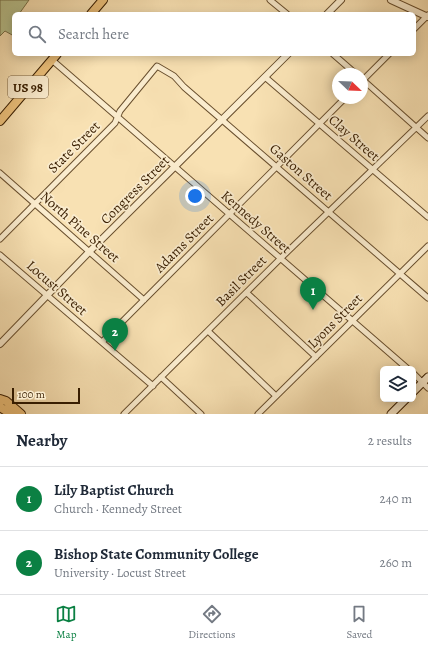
<!DOCTYPE html>
<meta charset="utf-8">
<style>
body{margin:0;font-family:Alegreya,serif;background:#f6f6f7;color:#1f2937}
.controls{position:absolute;right:12px;bottom:12px;display:grid;overflow:hidden;border-radius:6px;box-shadow:0 2px 10px #0003}
.controls button{width:36px;height:36px;display:grid;place-items:center;padding:0;border:0;border-bottom:1px solid #e0e1e3;background:#fff;color:#1f2937;font:20px sans-serif}
.compass{position:absolute;left:332px;top:68px;width:36px;height:36px;border-radius:50%;background:#fff;box-shadow:0 2px 10px #0003;rotate:113deg}
.scale{position:absolute;left:12px;bottom:10px;width:68px;box-sizing:border-box;padding-left:4px;border:2px solid #391e01;border-top:0;font-size:11px;line-height:14px;white-space:nowrap;color:#391e01;-webkit-text-stroke:3px #faecce;paint-order:stroke}
.you{position:absolute;left:195px;top:196px;width:14px;height:14px;margin:-10px;border:3px solid #fff;border-radius:50%;background:#1a73e8;box-shadow:0 0 0 6px #1a73e833}
.badge{display:grid;place-items:center;width:26px;height:26px;border-radius:50%;background:#0b8043;color:#fff;font-size:13px;font-weight:700}
.pin{position:absolute;translate:-50% -33px;filter:drop-shadow(0 1px 2px #0008)}
.pin::after{content:'';position:absolute;top:21px;width:14px;height:12px;background:inherit;clip-path:polygon(0 0,100% 0,50% 100%)}
.list{margin:0;padding:0;list-style:none}
h2{display:flex;justify-content:space-between;align-items:center;height:52px;margin:0;padding:0 16px;font-size:17px}
h2 small{font-size:13px;font-weight:400;color:#747a83}
.list li{display:grid;grid-template-columns:26px 1fr auto;gap:12px;align-items:center;box-sizing:border-box;height:64px;padding:0 16px;border-top:1px solid #e0e1e3}
.list b{display:block;font-size:15px;white-space:nowrap}
.list p{margin:0;font-size:13px;white-space:nowrap;color:#747a83}
.list em{font-size:13px;font-style:normal;color:#747a83}
.icon{flex:none;width:22px;height:22px;fill:none;stroke:currentColor;stroke-width:2;stroke-linecap:round;stroke-linejoin:round}
.map{position:relative;flex:none;width:428px;height:414px;overflow:hidden}
.search{position:absolute;background:#fff;box-shadow:0 2px 10px #0003;left:12px;right:12px;top:12px;height:44px;display:flex;align-items:center;gap:10px;box-sizing:border-box;padding:0 14px;border-radius:6px;color:#747a83;font-size:15px}
.sheet{height:180px;background:#fff}
nav{display:flex;justify-content:space-around;align-items:center;box-sizing:border-box;height:56px;border-top:1px solid #e0e1e3;background:#fff;font-size:11px;color:#747a83}
nav a{display:grid;justify-items:center;gap:2px}
nav .on{color:#0b8043}
.map>svg:first-child{display:block}
.green{fill:#b9c38f;stroke:#797048}
.lines{fill:none;stroke-linecap:round;stroke-linejoin:round}
.minor-casing{stroke:#694f2e;stroke-width:7}
.tertiary-casing{stroke:#694f2e;stroke-width:8}
.secondary-casing{stroke:#391e01;stroke-width:9}
.primary-casing{stroke:#391e01;stroke-width:10}
.minor{stroke:#faecce;stroke-width:5}
.tertiary{stroke:#faecce;stroke-width:6}
.secondary{stroke:#faecce;stroke-width:7}
.primary{stroke:#ecc07a;stroke-width:8}
.labels{text-anchor:middle;dominant-baseline:central;stroke-width:3.5;stroke-linejoin:round;paint-order:stroke}
.shield{fill:#faecce;stroke:#735c3e;stroke-width:1}
.shield-label{font-size:13px;font-weight:bold;fill:#391e01}
.street-label{font-size:14px;fill:#391e01;stroke:#faecce}
</style>
<div class="map">
<svg width="428" height="414" viewBox="0 0 428 414">
<rect width="100%" height="100%" fill="#f8e1b3"/>
<filter id="stains"><feTurbulence type="fractalNoise" baseFrequency=".005" numOctaves="4"/><feColorMatrix values="0 0 0 0 .2 0 0 0 0 .09 0 0 0 0 .02 0 0 0 .5 -.17"/></filter>
<radialGradient id="worn" r=".72"><stop offset=".6" stop-color="#630" stop-opacity="0"/><stop offset="1" stop-color="#630" stop-opacity=".3"/></radialGradient>
<path class="green" d="M 0,0 L 29,0 L 19,14 L 14,14 L 14,36 L 5,31 L 0,36 Z"/>
<g class="lines">
<g class="minor-casing">
<path id="minor" d="M 270,0 L 287,14
M 414,29 L 428,15
M 333,54 L 356,74
M 52,60 L 408,369
M 265,77 L 428,217
M 362,79 L 428,138
M 362,81 L 389,54
M 0,173 L 144,300
M 0,239 L 115,123 L 120,111 L 157,66 L 174,76 L 184,87 L 428,298
M 0,255 L 153,386
M 247,293 L 316,357
M 208,331 L 276,396
M 102,342 L 345,98
M 413,373 L 428,388
M 161,377 L 201,414
M 124,414 L 284,255 L 428,116
M 258,414 L 428,246"/>
</g>
<g class="tertiary-casing">
<path id="tertiary" d="M 391,0 L 428,17
M 327,14 L 341,0
M 0,344 L 90,251 L 288,54"/>
</g>
<g class="secondary-casing">
<path id="secondary" d="M 413,392 L 428,377
M 391,414 L 406,399"/>
</g>
<g class="primary-casing">
<path id="primary" d="M 91,14 L 103,0
M 0,121 L 57,54
M 0,399 L 6,401 L 21,414
M 0,407 L 11,414"/>
</g>
<use href="#minor" class="minor"/>
<use href="#tertiary" class="tertiary"/>
<use href="#secondary" class="secondary"/>
<use href="#primary" class="primary"/>
</g>
<g class="labels">
<rect class="shield" x="8" y="76" width="40" height="22" rx="3"/>
<g class="shield-label">
<text x="28" y="87">US 98</text>
</g>
<g class="street-label">
<text transform="translate(354 138) rotate(41)">Clay Street</text>
<text transform="translate(74 147) rotate(-45)">State Street</text>
<text transform="translate(301 172) rotate(41)">Gaston Street</text>
<text transform="translate(135 190) rotate(-45)">Congress Street</text>
<text transform="translate(256 222) rotate(41)">Kennedy Street</text>
<text transform="translate(80 227) rotate(41)">North Pine Street</text>
<text transform="translate(184 243) rotate(-45)">Adams Street</text>
<text transform="translate(241 281) rotate(-45)">Basil Street</text>
<text transform="translate(57 288) rotate(41)">Locust Street</text>
<text transform="translate(335 321) rotate(-45)">Lyons Street</text>
</g>
</g>
<rect width="100%" height="100%" filter="url(#stains)"/>
<rect width="100%" height="100%" fill="url(#worn)"/>
</svg>
<div class="controls">
<button><svg class="icon" aria-label="layers" viewBox="0 0 24 24"><path d="M12 4l9 5-9 5-9-5zM3 14l9 5 9-5"/></svg></button>
</div>
<svg class="compass" viewBox="-18 -18 36 36"><path d="M0-13l5 13h-10z" fill="#e53935"/><path d="M0 13l5-13h-10z" fill="#747a83"/></svg>
<div class="scale">100 m</div>
<div class="you"></div>
<div class="pin badge" style="left:313px;top:310px">1</div>
<div class="pin badge" style="left:115px;top:351px">2</div>
<div class="search"><svg class="icon" aria-label="search" viewBox="0 0 24 24"><circle cx="10" cy="10" r="6"/><path d="M15 15l6 6"/></svg>Search here</div>
</div>
<section class="sheet">
<h2>Nearby<small>2 results</small></h2>
<ul class="list">
<li><span class="badge">1</span><div><b>Lily Baptist Church</b><p>Church · Kennedy Street</p></div><em>240 m</em></li>
<li><span class="badge">2</span><div><b>Bishop State Community College</b><p>University · Locust Street</p></div><em>260 m</em></li>
</ul>
</section>
<nav>
<a class="on"><svg class="icon" aria-label="map" viewBox="0 0 24 24"><path d="M3 6l6-2 6 2 6-2v14l-6 2-6-2-6 2zM9 4v14M15 6v14"/></svg>Map</a>
<a><svg class="icon" aria-label="directions" viewBox="0 0 24 24"><path d="M12 3l9 9-9 9-9-9zM9 14v-3h6M13 9l2 2-2 2"/></svg>Directions</a>
<a><svg class="icon" aria-label="saved" viewBox="0 0 24 24"><path d="M7 4h10v16l-5-4-5 4z"/></svg>Saved</a>
</nav>
